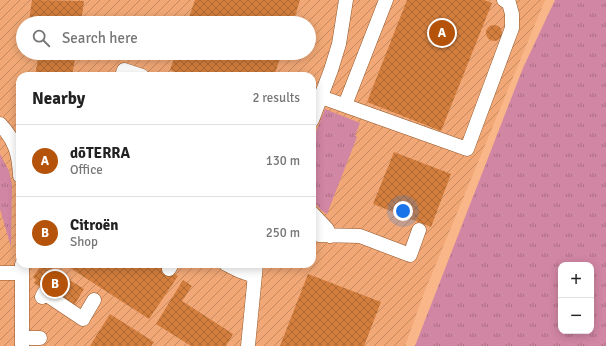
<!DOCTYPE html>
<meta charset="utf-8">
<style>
body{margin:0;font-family:Signika,sans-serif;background:#f2f2f2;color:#222}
.controls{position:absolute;right:12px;bottom:12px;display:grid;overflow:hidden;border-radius:8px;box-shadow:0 2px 10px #0003}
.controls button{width:36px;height:36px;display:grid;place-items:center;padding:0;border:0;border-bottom:1px solid #e0e0e0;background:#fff;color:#222;font:20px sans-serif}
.you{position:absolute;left:403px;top:211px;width:14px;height:14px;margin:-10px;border:3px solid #fff;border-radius:50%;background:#1a73e8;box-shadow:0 0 0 6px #1a73e833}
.badge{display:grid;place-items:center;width:26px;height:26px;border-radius:50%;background:#b45309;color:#fff;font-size:13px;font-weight:700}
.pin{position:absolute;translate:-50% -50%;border:2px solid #fff;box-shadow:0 1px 4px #0006}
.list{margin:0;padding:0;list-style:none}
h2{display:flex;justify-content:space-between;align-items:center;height:52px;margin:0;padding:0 16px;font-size:17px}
h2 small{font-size:13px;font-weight:400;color:#767676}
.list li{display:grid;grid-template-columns:26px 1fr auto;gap:12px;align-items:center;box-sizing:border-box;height:72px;padding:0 16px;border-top:1px solid #e0e0e0}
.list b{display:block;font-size:15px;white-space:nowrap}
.list p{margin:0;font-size:13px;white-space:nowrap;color:#767676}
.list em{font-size:13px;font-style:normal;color:#767676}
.icon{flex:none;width:22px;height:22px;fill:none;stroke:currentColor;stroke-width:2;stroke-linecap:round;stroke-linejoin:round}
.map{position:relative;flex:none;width:606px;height:346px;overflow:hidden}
.search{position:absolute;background:#fff;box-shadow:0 2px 10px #0003;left:16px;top:16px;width:300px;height:44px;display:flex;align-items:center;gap:10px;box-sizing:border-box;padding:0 14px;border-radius:22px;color:#767676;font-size:15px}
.panel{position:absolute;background:#fff;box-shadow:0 2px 10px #0003;left:16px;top:72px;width:300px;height:196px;border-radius:12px}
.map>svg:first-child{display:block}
.industrial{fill:url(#industrial-furrows);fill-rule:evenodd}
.grass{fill:url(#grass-tufts);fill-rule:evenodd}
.building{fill:url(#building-cross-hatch)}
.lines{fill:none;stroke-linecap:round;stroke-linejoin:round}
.minor-casing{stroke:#93572b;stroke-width:15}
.minor{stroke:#fff;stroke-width:14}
</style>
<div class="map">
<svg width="606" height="346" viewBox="0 0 606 346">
<defs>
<pattern id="industrial-furrows" width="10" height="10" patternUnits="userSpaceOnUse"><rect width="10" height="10" fill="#f1a876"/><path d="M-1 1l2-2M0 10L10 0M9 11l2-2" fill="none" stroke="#c58960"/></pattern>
<pattern id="grass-tufts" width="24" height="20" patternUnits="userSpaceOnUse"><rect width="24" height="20" fill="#d186a3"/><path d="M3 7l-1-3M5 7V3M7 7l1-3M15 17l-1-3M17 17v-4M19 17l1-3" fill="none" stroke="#ac6e84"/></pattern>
<pattern id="building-cross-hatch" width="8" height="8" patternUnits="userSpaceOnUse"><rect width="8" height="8" fill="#d37e3d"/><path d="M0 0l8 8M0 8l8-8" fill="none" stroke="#ad6833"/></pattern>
</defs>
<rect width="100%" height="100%" fill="#f9b688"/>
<path class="industrial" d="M 0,0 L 545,0 L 424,293 L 405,346 L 0,346 ZM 23,23 L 309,23 L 309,53 L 23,53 ZM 20,76 L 312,76 L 312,264 L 20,264 Z"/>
<path class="grass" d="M 555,0 L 606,0 L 606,346 L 415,346 L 523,68 ZM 561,265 L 591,265 L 591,331 L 561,331 Z
M 325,109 L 360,123 L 355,136 L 357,137 L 327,214 L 322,211 L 312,200 L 312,142 Z
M 0,154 L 9,171 L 12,185 L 11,247 L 0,209 Z"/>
<path class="building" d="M 32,0 L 84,1 L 81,23 L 41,23 L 29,21 Z
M 195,0 L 300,0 L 293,23 L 187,23 Z
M 407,0 L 484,0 L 492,3 L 441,131 L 367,102 Z
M486 33a8 8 0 1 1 16 0a8 8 0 1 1-16 0Z
M 39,53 L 76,53 L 72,76 L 35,76 Z
M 176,53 L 282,53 L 274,76 L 186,76 L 170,70 Z
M 19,93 L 20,93 L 20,117 L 16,117 Z
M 394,152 L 451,174 L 431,227 L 373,204 Z
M 42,264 L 44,264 L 84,289 L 73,307 L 61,299 L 63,297 L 54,291 L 52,294 L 34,283 L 36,280 L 33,277 Z
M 64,264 L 159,264 L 178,276 L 149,319 Z
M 308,274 L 381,302 L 364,346 L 280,346 Z
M 183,280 L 192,286 L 182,301 L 233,334 L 226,346 L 191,346 L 156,324 Z
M 110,314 L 154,342 L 151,346 L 90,346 Z"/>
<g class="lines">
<g class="minor-casing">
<path id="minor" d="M 122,76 L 124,70 L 142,76
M 321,97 L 467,149 L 512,28 L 512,14 L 509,3 L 504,0
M 345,105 L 386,0
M 312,120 L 331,70 L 339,44 L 346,0
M 0,124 C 16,141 19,155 20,176
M 312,213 L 327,229 L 330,236
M 312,228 L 319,235 L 360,236 L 410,255 L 419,230
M 22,264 L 22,346
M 226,264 L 240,271 L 254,276
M 169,269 L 172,264
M 0,273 L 22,273
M 42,297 L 44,293 L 83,319
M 84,317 L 94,300
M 22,338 L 40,338
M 248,346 L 256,264"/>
</g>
<use href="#minor" class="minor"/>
</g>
</svg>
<div class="controls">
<button>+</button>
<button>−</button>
</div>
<div class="you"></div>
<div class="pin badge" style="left:442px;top:33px">A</div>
<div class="pin badge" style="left:55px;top:284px">B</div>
<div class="search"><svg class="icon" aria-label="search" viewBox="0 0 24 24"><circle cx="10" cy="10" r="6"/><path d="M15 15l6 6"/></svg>Search here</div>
<section class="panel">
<h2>Nearby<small>2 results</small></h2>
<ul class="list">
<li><span class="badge">A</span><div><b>dōTERRA</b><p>Office</p></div><em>130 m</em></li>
<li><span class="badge">B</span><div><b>Citroën</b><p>Shop</p></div><em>250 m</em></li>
</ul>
</section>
</div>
